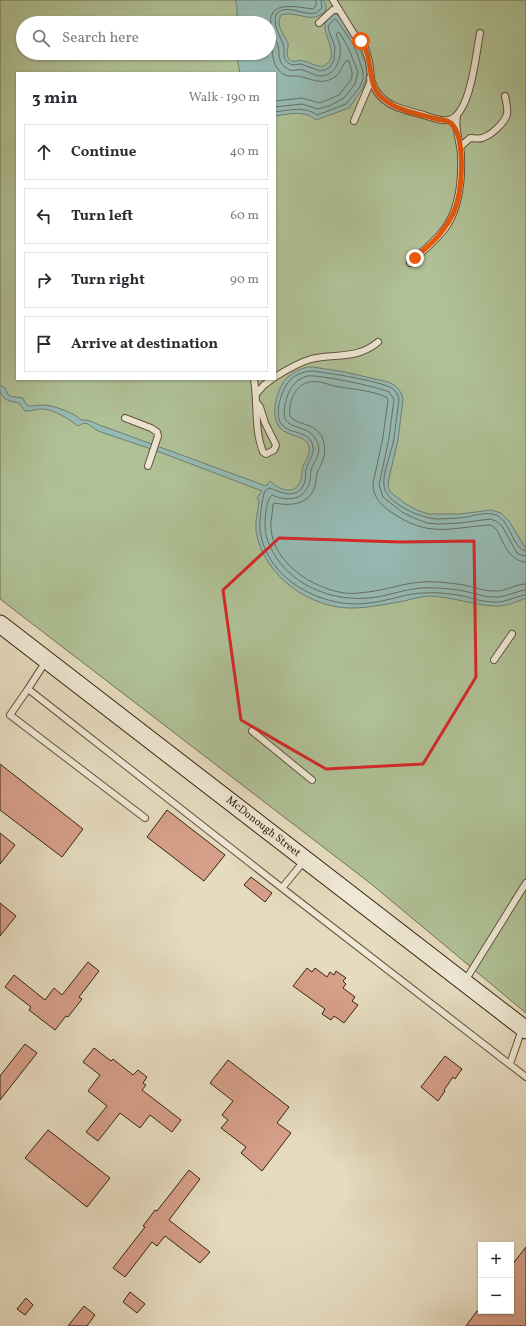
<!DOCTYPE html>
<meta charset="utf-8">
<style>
body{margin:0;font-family:Vollkorn,serif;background:#f7f7f7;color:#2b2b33}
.controls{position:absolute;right:12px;bottom:12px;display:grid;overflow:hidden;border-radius:0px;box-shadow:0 1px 3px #0004}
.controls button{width:36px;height:36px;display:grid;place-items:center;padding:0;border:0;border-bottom:1px solid #e1e1e2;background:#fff;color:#2b2b33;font:20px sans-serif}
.stop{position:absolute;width:12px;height:12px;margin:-9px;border:3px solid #ea580c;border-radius:50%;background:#fff}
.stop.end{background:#ea580c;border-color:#fff;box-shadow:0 1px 4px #0008}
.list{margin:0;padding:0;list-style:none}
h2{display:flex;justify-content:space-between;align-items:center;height:52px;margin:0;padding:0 16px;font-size:17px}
h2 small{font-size:13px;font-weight:400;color:#7c7c81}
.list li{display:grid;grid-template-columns:26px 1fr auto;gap:12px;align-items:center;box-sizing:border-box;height:56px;margin:0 8px 8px;padding:0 8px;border:1px solid #e1e1e2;border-radius:0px}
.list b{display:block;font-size:15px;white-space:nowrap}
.list em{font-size:13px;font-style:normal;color:#7c7c81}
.icon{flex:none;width:22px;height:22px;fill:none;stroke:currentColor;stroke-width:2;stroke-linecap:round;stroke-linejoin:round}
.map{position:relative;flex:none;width:526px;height:1326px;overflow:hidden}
.search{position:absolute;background:#fff;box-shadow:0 1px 3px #0004;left:16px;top:16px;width:260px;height:44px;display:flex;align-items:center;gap:10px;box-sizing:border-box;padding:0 14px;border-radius:22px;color:#7c7c81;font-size:15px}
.panel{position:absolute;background:#fff;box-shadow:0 1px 3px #0004;left:16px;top:72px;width:260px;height:308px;border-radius:0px}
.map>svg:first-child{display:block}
.green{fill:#b0c196;stroke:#727354;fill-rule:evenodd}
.water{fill:#96bbb5;stroke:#6f7f73}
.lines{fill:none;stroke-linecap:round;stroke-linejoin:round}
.shore{stroke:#667063;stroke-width:1}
.building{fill:#d69f89;stroke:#352511}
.lane-casing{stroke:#61523c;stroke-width:8}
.secondary-casing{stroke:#352511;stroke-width:19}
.lane{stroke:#efe8d5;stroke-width:6}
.secondary{stroke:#efe8d5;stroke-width:17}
.route{stroke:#ea580c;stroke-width:5}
.marked{fill:none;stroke:#d62828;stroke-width:3;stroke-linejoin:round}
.labels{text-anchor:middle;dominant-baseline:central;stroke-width:3;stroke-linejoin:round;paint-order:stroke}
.street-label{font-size:11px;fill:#352511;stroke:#efe8d5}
</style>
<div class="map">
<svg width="526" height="1326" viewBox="0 0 526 1326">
<rect width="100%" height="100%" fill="#e6dbbf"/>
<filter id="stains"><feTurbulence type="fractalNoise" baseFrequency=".005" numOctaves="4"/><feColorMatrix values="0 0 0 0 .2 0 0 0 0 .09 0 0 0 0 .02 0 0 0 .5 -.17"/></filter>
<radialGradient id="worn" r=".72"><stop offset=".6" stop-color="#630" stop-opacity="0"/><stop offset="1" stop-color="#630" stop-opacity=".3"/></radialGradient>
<path class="green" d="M 0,0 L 526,0 L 526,1013 L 370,883 L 0,599 ZM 23,23 L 269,23 L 269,53 L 23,53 ZM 17,73 L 275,73 L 275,379 L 17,379 Z"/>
<path class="water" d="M 235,0 L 323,0 L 326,4 L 326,10 C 312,26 298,10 281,15 C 275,26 285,35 288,43 C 289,48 285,54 289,59 C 293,64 297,59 303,61 C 310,62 315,67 324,66 C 341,56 323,37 325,23 L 334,13 L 339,16 L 356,41 L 366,64 L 367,71 L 366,80 L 363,88 L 349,108 L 316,120 C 305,110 289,114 275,116 L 275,73 L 240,73 L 236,53 L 269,53 L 269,23 L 237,23 L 237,5 Z
M 307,367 L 313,367 L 345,372 L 388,382 C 396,385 401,390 403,399 L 398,440 L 389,478 L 388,486 L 390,492 L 406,504 L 417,510 L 428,514 L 460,514 L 491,510 L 501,513 L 509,521 L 526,549 L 526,598 C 516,602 505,607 494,606 C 472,605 450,596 428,596 C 419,597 412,599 404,601 C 388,604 372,607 356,608 C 311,610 263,576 256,531 C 255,521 258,510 259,501 L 257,498 L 262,491 L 157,451 L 98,431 L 88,424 L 84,423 L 78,426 C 70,420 55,410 44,409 C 37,408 31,412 25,411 L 19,403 L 10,401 L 5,399 L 0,392 L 0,385 L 5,388 L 9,396 L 23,398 L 25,403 L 29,406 C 35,406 40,405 45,405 C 55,406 75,413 81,420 C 90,419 97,425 105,427 L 266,486 L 270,481 C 278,488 291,496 299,484 C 303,479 301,472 303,467 C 306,459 312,453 308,444 C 305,436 287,436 280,428 C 269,415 277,387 288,377 C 293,372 300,369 307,367 Z"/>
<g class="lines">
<path class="shore" d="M 269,41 C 274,50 271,59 277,68 C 286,80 292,74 302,77 C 314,80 323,85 335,77 C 341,73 342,65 347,60 L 349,61 L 352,72 L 352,77 L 350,81 L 339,95 L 320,103 L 302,98 L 275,101
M 275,107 L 302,104 L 318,109 L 329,106 L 344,98 L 355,84 L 358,72 L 348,47 L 339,32 L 336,34 C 337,38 339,41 340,45 C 342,59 335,77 319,76 C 313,75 308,71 302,70 C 296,68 293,74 285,67 C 277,61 280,53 278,45 C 276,40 273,36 272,31 C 264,0 292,6 313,9 L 316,6 L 316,0
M 275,112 C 289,110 305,106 317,115 L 346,104 L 360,87 L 363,79 L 363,72 L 358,56 L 353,44 L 336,19 L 333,20 L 328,26 L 329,31 L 335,47 L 334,60 L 330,67 L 325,70 L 320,71 L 301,64 L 292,65 C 280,59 286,53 283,44 C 279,33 273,26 276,14 C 288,3 302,16 316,13 L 322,8 L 321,0
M 526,551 C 512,550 511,518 493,514 C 482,512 470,517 460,518 C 453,518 445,519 438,519 C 423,519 386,504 384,486 C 382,473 392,452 394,438 C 396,425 397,412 399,399 C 398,395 396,391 393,389 C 382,381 328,373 313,371 C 305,371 297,374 291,379 C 282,388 273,414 282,425 C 290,434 308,431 312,443 C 316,454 309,459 306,469 C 305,473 306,477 305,481 C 299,501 282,493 270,488 C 269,488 266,490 265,491 C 262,497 259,522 260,530 C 266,580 324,610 370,603 C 388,601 407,593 424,593 C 437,592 451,594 464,596 C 474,599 483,602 494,602 C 505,603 515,596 526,595
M 526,556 L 521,555 L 517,553 L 502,526 L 496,521 L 490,519 L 460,523 L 438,524 L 427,523 L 414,518 L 402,512 L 383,497 L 379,485 L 389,438 L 394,399 L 389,392 C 379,387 317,374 307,376 C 297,379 290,387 287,397 C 285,404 283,412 285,419 C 292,430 308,426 315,438 C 324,451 315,459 311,470 C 310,476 311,482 307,488 C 300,502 283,500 272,495 C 265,500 264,527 266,535 C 278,579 325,602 368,598 C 386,597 404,589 422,588 C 435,587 451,589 464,591 C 474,593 483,597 494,597 C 505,598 515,591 526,590
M 526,562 C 510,562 503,542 497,530 L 493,526 L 489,525 C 448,528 429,538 391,512 C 381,505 373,497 373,484 L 383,437 L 388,400 L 386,397 C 370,390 351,389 334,386 C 327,384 317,380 310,382 C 295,384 288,403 290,416 C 298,426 312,422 321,435 C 325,442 326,454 322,462 C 321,466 318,469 317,473 C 316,479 316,485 313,491 C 306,505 289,506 275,503 L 273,504 C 273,512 270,521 271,529 C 274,563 312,588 344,593 C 351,594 360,593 368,592 C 386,590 404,583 422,582 C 435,581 450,583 464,585 C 474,587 483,591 494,591 C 505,592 515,584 526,584"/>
</g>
<path class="building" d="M 0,764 L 83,829 L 62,857 L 0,810 Z
M 167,810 L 225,855 L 204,881 L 147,837 Z
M 0,833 L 15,845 L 0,864 Z
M 251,877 L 272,893 L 265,902 L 244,885 Z
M 0,903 L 16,916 L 0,936 Z
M 88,962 L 99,971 L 79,997 L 82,999 L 68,1017 L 66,1016 L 55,1030 L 29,1010 L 31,1007 L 5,987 L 14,975 L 45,1000 L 54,988 L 62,995 Z
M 307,968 L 312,972 L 315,968 L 327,977 L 330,972 L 334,975 L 336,971 L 346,978 L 343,981 L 346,984 L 343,988 L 355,997 L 352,1001 L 358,1005 L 344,1023 L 334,1016 L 331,1020 L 322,1014 L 325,1009 L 293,986 Z
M 25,1044 L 37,1053 L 0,1100 L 0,1076 Z
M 94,1048 L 111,1061 L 113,1059 L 133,1075 L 138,1070 L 147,1077 L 143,1083 L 146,1085 L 142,1090 L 181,1120 L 172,1132 L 150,1115 L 140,1128 L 120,1113 L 98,1141 L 86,1132 L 107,1106 L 88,1091 L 100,1075 L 83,1062 Z
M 445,1056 L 462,1069 L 455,1079 L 453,1077 L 444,1090 L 445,1091 L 438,1101 L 421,1087 Z
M 228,1060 L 289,1107 L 277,1123 L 291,1133 L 262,1171 L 241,1153 L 246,1147 L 221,1128 L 228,1120 L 222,1115 L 233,1101 L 210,1083 Z
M 48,1130 L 110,1178 L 87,1207 L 25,1158 Z
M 189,1170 L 200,1179 L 169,1220 L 210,1252 L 200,1263 L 165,1236 L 157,1246 L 152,1242 L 125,1277 L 113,1268 L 145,1227 L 143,1226 L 155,1210 L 157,1211 Z
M 526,1247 L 526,1326 L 466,1326 L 477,1311 L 511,1311 L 511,1266 Z
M 130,1292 L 145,1304 L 137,1313 L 123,1302 Z
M 26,1298 L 33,1305 L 25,1315 L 17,1309 Z
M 84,1306 L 95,1315 L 87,1326 L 68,1326 Z"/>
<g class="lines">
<g class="lane-casing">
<path id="lane" d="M 333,0 L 354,34 L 364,45 L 369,61 L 371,76 L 370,83 L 354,121
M 319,23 L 333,10 L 339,10
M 370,78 C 373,83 374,88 377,92 C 386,106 404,110 420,114 C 428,116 441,122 449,120 C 471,114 476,53 480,33
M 460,147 L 470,138 C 474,138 478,139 482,138 C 490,136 505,123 507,114 C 508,109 506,101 505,96
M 410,263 C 421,253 433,243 443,231 C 460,210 462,181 461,156 C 461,143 454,129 457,116
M 275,377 C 286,370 298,363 311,359 C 335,353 357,360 378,342
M 254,379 C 258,404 254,429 263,452 L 266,454 L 274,450 L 276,445 L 265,423 L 260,407 L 257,403
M 256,394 L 264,385 L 272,379
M 125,418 L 151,428 L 157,432 L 158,436 L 148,466
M 494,660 L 512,634
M 46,661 L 28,689 L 282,888 L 304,861
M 28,689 L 10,715 L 145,818
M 252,731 L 312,780
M 282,888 L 526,1077
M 465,981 L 526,883
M 510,1064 L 522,1029"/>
</g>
<g class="secondary-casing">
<path id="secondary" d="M 0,624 L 526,1030"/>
</g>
<use href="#lane" class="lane"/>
<use href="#secondary" class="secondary"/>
</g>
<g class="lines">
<path class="route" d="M 361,41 C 374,58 366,82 381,97 C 396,111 419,114 437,119 C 441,120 446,120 449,122 C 465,131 462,178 459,194 C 457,206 451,220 443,230 C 436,241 424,249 415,258"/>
</g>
<path class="marked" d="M 279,538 L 400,542 L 474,541 L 476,677 L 423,764 L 326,769 L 241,720 L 223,590 Z"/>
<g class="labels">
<g class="street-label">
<text transform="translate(263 827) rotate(38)">McDonough Street</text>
</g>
</g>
<rect width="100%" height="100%" filter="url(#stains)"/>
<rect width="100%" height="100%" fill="url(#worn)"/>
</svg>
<div class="controls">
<button>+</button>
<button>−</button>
</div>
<div class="stop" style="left:361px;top:41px"></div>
<div class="stop end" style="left:415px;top:258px"></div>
<div class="search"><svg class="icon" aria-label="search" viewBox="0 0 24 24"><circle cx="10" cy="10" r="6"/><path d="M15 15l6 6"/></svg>Search here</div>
<section class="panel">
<h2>3 min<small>Walk · 190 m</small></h2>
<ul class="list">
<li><svg class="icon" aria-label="ahead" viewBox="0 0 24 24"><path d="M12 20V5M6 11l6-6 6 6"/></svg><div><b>Continue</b></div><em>40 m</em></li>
<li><svg class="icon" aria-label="left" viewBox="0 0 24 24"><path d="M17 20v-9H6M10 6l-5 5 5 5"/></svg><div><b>Turn left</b></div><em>60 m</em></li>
<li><svg class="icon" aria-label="right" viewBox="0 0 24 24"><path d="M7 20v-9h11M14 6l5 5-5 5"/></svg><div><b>Turn right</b></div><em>90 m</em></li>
<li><svg class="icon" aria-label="arrive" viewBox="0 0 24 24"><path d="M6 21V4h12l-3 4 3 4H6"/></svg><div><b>Arrive at destination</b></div></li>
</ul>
</section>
</div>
